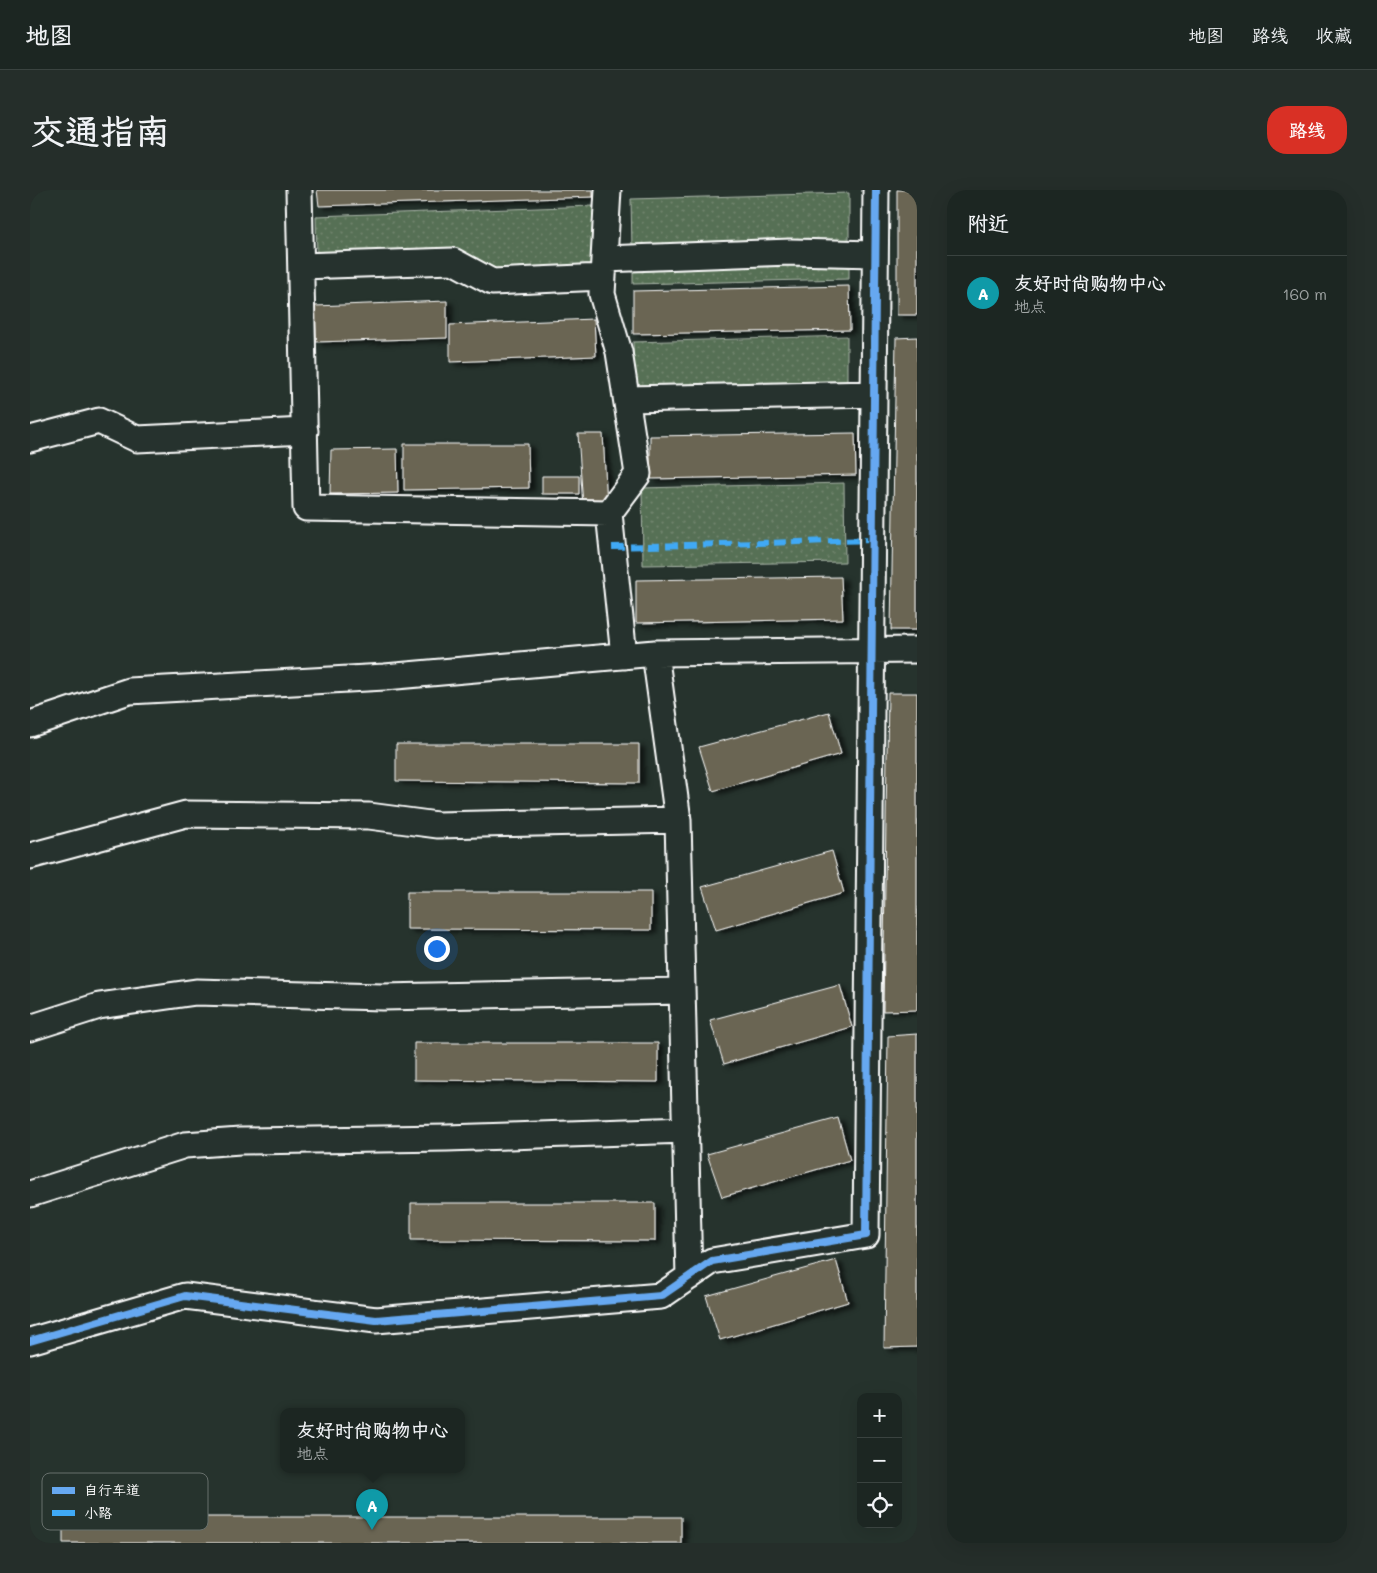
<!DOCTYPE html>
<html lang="zh">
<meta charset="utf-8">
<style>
body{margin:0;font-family:Mali,"LXGW WenKai TC",sans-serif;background:#252e2a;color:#f1f3f6}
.controls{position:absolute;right:15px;bottom:15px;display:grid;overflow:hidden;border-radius:10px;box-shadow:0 5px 20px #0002}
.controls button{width:45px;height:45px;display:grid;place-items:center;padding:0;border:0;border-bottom:1px solid #3a4340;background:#1c2622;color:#f1f3f6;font:25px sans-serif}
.you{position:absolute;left:406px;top:758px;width:18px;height:18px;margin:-12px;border:4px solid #fff;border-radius:50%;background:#1a73e8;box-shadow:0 0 0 8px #1a73e833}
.badge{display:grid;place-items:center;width:32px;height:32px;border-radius:50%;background:#d93025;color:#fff;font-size:16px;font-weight:700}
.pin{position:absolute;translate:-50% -41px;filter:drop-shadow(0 1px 2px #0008)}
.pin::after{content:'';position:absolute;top:26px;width:18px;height:15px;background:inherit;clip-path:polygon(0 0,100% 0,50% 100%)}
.popup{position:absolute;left:250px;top:1218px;width:185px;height:65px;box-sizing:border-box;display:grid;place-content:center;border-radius:10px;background:#1c2622;filter:drop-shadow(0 1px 4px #0005);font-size:16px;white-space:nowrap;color:#a0a5a5}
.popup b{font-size:19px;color:#f1f3f6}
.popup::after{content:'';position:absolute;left:50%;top:100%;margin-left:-10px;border:10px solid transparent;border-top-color:#1c2622}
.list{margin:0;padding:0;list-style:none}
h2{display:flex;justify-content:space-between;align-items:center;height:65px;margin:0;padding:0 20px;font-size:21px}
h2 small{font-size:16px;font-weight:400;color:#a0a5a5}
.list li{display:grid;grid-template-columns:32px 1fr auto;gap:15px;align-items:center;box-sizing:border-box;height:75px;padding:0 20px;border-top:1px solid #3a4340}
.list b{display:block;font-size:19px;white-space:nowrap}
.list p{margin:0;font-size:16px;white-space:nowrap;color:#a0a5a5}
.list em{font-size:16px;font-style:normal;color:#a0a5a5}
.icon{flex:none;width:28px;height:28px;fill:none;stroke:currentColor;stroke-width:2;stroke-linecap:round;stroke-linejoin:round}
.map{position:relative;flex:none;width:887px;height:1353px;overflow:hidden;border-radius:20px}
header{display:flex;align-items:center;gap:30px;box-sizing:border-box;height:70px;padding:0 25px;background:#1c2622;border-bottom:1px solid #3a4340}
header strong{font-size:24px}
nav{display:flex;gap:28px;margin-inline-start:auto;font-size:18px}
.intro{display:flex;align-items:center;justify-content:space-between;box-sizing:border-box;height:120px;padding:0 30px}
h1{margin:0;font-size:35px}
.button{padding:12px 22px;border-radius:20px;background:#d93025;color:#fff;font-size:18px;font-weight:700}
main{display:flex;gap:30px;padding:0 30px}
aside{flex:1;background:#1c2622;border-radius:20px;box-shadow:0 5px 20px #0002}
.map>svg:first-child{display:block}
.green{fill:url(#green-dots);stroke:#abb7aa}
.building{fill:#6a6552;stroke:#fff;filter:url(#shadow)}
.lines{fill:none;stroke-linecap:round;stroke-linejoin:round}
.minor-casing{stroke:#fff;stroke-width:29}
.minor{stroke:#26332d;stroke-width:25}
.quiet{stroke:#3fa9f5;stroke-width:6;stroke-dasharray:12 6;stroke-linecap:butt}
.cycleway-casing{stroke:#26332d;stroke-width:11}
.cycleway{stroke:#66a8f1;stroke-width:8}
.key{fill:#26332d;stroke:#67706c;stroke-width:1}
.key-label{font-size:14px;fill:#fff}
</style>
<header>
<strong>地图</strong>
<nav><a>地图</a><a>路线</a><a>收藏</a></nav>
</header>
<div class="intro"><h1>交通指南</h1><a class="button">路线</a></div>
<main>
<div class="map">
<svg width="887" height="1353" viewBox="0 0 887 1353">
<defs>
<pattern id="green-dots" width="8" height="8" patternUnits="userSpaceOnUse" patternTransform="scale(1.25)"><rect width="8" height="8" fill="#576f55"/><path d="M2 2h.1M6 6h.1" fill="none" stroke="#70856e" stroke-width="1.8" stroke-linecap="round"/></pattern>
<filter id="shadow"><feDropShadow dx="5.5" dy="3" stdDeviation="2.5" flood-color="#0009"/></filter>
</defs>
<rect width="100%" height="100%" fill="#26332d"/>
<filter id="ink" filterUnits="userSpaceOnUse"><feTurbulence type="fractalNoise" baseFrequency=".02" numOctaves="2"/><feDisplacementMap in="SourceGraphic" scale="10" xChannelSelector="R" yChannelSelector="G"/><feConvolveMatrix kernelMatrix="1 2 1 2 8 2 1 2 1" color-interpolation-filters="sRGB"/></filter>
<g filter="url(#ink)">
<path class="green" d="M 819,3 L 819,50 L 602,59 L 601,9 Z
M 563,16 L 565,77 L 467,82 L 432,62 L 287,67 L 286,26 Z
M 819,70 L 819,89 L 603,94 L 603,75 Z
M 817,146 L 817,196 L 605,200 L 603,152 Z
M 814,293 L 815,372 L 613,375 L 612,298 Z"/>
<path class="building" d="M 287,0 L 563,0 L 563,7 L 289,16 Z
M 867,0 L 887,0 L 887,125 L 867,125 Z
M 819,96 L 820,140 L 603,144 L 603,101 Z
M 417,111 L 417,148 L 286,152 L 285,116 Z
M 564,129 L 566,166 L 420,172 L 420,135 Z
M 887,147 L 887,440 L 861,440 L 866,148 Z
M 825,243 L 826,285 L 620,289 L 620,246 Z
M 548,244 L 573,244 L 577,315 L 553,316 Z
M 374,254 L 498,254 L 499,298 L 374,300 Z
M 367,259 L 368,303 L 300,304 L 301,260 Z
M 512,286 L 549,286 L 549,304 L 512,304 Z
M 811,387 L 813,429 L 606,433 L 606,390 Z
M 858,503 L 887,503 L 887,820 L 853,821 Z
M 799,522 L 811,564 L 683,601 L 669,557 Z
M 366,554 L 609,554 L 609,593 L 366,591 Z
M 802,661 L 814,703 L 686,740 L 672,697 Z
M 377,702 L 621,702 L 621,740 L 377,739 Z
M 810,795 L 822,837 L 694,874 L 680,830 Z
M 887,844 L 887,1157 L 854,1158 L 858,846 Z
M 384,853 L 628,853 L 628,892 L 384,890 Z
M 808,928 L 820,970 L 692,1007 L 677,964 Z
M 381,1013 L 625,1013 L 625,1051 L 381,1050 Z
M 806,1070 L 818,1112 L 690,1150 L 676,1106 Z
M 33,1327 L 651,1327 L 651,1353 L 33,1353 Z"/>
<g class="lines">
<g class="minor-casing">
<path id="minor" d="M 269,0 L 276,318 L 579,323 L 594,466
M 578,0 L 572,104 L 589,162 L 608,284 L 579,323
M 574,69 L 761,62 L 845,64
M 271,76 L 423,71 L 462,92 L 573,87
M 598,209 L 844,204
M 0,249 L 69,231 L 107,249 L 275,241
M 625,463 L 648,630 L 659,1087
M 0,534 L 99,501 L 355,487 L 625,463 L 887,460
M 0,666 L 156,624 L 339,626 L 407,635 L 648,630
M 0,838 L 69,816 L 166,802 L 353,807 L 652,801
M 0,1004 L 155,955 L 210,951 L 417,948 L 656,940
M 0,1151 L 155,1106 L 346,1130 L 631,1106 L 682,1071 L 836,1045 L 846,0"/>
</g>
<use href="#minor" class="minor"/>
<path class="quiet" d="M 582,357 L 842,350"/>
<g class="cycleway-casing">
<path id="cycleway" d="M 0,1151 L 155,1106 L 346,1130 L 631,1106 L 682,1071 L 836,1045 L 846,0"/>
</g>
<use href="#cycleway" class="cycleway"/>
</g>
</g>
<rect x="12" y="1283" width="166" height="57" rx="8" class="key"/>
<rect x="22" y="1297" width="23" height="7" fill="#66a8f1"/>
<rect x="22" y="1320" width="23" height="6" fill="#3fa9f5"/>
<g class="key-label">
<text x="54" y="1305">自行车道</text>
<text x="54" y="1328">小路</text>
</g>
</svg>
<div class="controls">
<button>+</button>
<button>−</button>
<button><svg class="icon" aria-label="locate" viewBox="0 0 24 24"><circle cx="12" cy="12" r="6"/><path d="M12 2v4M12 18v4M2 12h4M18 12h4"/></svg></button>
</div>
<div class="you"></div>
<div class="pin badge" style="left:342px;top:1340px;background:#0f9aa8">A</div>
<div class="popup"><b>友好时尚购物中心</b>地点</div>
</div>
<aside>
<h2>附近<small></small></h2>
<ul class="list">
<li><span class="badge" style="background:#0f9aa8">A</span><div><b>友好时尚购物中心</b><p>地点</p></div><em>160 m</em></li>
</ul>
</aside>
</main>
